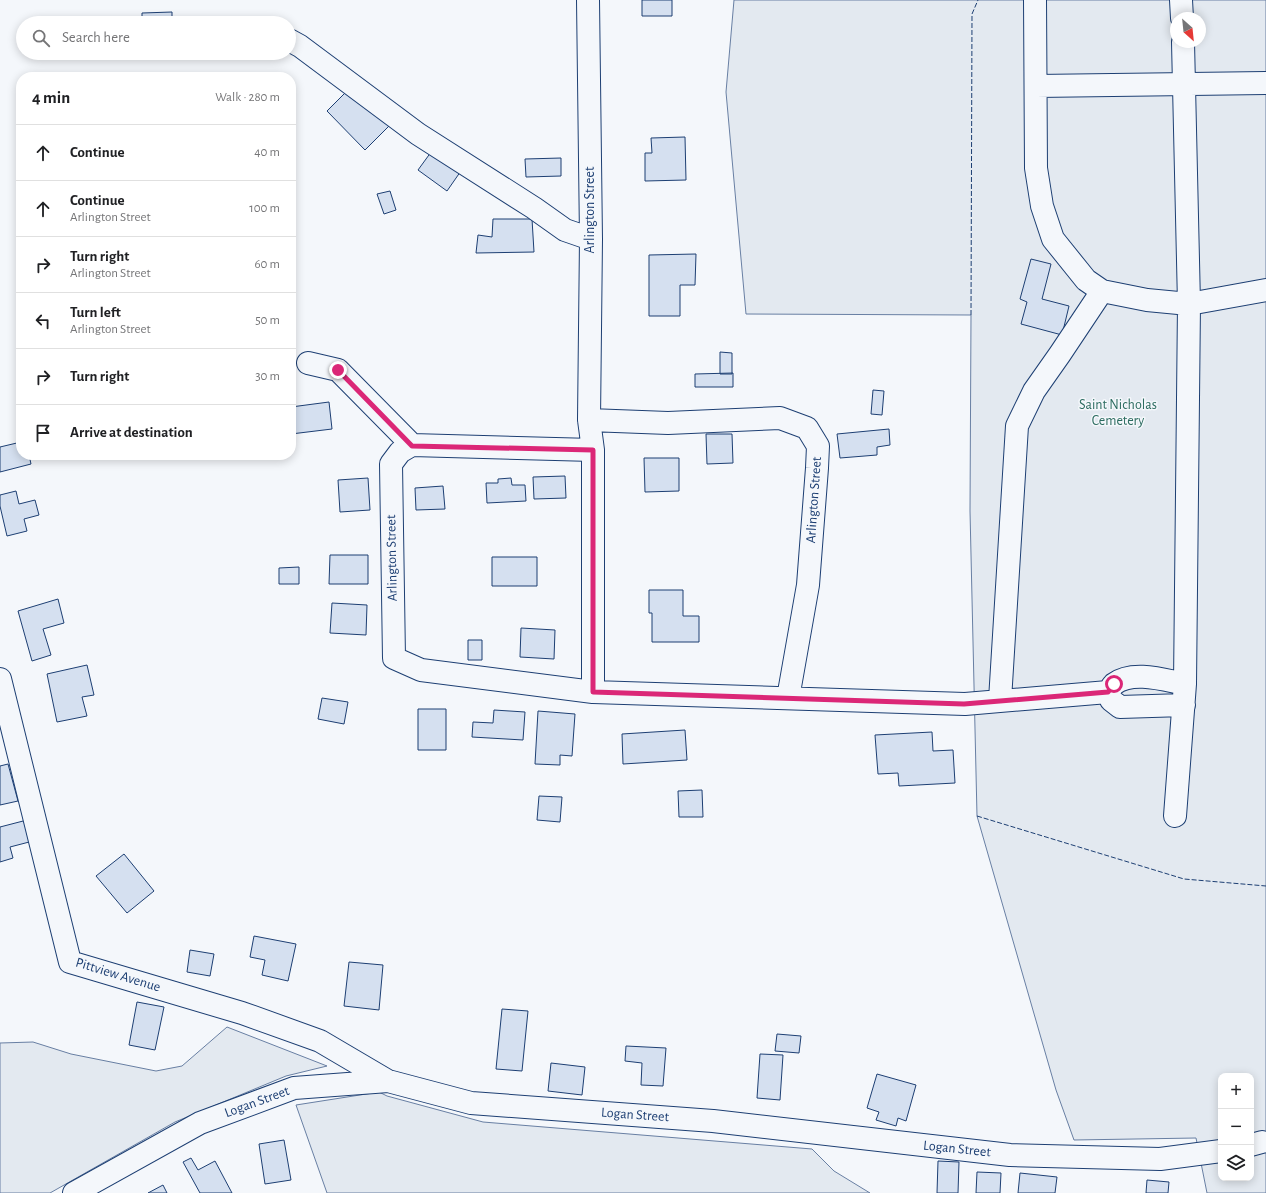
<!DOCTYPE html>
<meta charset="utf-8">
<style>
body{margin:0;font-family:"Alegreya Sans",sans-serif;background:#f2f2f2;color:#202124}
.controls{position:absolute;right:12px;bottom:12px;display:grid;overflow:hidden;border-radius:8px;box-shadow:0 2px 10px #0003}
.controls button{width:36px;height:36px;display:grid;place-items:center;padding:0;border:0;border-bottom:1px solid #e0e0e0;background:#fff;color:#202124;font:20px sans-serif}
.compass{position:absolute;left:1170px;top:12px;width:36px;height:36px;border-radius:50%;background:#fff;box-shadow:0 2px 10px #0003;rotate:153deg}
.stop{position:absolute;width:12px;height:12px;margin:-9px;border:3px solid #db2777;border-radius:50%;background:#fff}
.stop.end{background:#db2777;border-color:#fff;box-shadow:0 1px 4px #0008}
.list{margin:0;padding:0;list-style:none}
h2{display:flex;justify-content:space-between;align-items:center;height:52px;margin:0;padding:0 16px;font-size:17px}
h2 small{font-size:13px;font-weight:400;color:#757577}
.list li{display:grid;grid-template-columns:26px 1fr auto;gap:12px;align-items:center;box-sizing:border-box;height:56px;padding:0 16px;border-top:1px solid #e0e0e0}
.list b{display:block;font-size:15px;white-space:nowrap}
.list p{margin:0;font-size:13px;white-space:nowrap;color:#757577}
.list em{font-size:13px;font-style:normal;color:#757577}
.icon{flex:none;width:22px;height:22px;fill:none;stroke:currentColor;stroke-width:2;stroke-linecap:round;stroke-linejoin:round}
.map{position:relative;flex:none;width:1266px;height:1193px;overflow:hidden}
.search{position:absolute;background:#fff;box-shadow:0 2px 10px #0003;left:16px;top:16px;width:280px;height:44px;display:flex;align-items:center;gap:10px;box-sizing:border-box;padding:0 14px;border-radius:22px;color:#757577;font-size:15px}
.panel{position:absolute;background:#fff;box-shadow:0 2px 10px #0003;left:16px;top:72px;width:280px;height:388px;border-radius:16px}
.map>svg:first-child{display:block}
.green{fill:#e3e9f0;stroke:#687fa3;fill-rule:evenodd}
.building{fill:#d5e0f0;stroke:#1d3f73}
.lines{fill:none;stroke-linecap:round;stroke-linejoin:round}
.minor-casing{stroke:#1d3f73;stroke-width:24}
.minor{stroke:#f4f7fb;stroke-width:22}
.fence{stroke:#1d3f73;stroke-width:1;stroke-dasharray:5 2;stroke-linecap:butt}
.route{stroke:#db2777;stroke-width:5}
.labels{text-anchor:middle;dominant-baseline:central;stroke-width:3;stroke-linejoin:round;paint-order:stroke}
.street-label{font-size:14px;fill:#1d3f73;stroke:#f4f7fb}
.park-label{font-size:14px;fill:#2c6c60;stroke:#f4f7fb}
</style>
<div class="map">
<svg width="1266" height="1193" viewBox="0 0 1266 1193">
<rect width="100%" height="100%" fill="#f4f7fb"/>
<path class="green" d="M 734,0 L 1266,0 L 1266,1193 L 1207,1193 L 1196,1138 L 1074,1140 L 1056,1090 L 977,816 L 970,511 L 971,315 L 746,314 L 726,92 ZM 1176,18 L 1200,18 L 1200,42 L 1176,42 ZM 1221,1076 L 1251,1076 L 1251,1178 L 1221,1178 Z
M 227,1027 L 327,1066 L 286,1076 L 175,1122 L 50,1193 L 0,1193 L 0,1043 L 33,1042 L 71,1054 L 156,1071 L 182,1066 Z
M 379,1092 L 387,1096 L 483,1122 L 812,1149 L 834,1171 L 870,1193 L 327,1193 L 296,1105 Z"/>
<path class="building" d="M 642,0 L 672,0 L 672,16 L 642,16 Z
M 172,12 L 172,23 L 142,23 L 142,13 Z
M 351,87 L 389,126 L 365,150 L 327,111 Z
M 685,137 L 686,180 L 645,181 L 645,153 L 652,153 L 651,138 Z
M 434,148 L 463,168 L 447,191 L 418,170 Z
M 561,158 L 561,176 L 526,177 L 525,159 Z
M 390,191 L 396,210 L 384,214 L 377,194 Z
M 493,219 L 532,219 L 534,252 L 476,253 L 478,235 L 492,237 Z
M 696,254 L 695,285 L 680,285 L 680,316 L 649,316 L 649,255 Z
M 1031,259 L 1051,264 L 1042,299 L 1069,306 L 1062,335 L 1021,324 L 1027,302 L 1020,299 Z
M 720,352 L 732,353 L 732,374 L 720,374 Z
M 733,373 L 733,387 L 695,387 L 695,374 Z
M 873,390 L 884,391 L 882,415 L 871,414 Z
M 329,402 L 332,429 L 291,434 L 291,407 Z
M 889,429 L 890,445 L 877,447 L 877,455 L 840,458 L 837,434 Z
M 706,434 L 732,434 L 733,463 L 707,464 Z
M 21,442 L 21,455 L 29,455 L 31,464 L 0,472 L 0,447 Z
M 644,458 L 679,458 L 679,491 L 645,492 Z
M 565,476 L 566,498 L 534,499 L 533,477 Z
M 368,478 L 370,510 L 340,512 L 338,480 Z
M 511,478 L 512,485 L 525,485 L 526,501 L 487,503 L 486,483 L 498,483 L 498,479 Z
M 443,486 L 445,509 L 416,510 L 415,488 Z
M 16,491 L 19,504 L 35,500 L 39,515 L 24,519 L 27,531 L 7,536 L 0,506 L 0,495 Z
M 330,555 L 368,555 L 368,584 L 329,584 Z
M 492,557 L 537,557 L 537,586 L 492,586 Z
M 299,567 L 299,584 L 279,584 L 279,568 Z
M 649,590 L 683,590 L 683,616 L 699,616 L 699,642 L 652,642 L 652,613 L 649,613 Z
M 58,599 L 64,623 L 43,629 L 51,655 L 32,661 L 18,611 Z
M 332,603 L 367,605 L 366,635 L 330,633 Z
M 521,628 L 555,630 L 554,659 L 520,657 Z
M 468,640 L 482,640 L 482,660 L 468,660 Z
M 87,665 L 94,695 L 82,697 L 87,716 L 57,722 L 47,674 Z
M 322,698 L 348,702 L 344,724 L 318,719 Z
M 418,709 L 446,709 L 446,750 L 418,750 Z
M 494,710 L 525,712 L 523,740 L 472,737 L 473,722 L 493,723 Z
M 538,711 L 575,714 L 572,756 L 560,755 L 560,765 L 535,764 Z
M 685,730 L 687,760 L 623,764 L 622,734 Z
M 932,732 L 933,751 L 953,750 L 955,783 L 899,786 L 898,773 L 878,774 L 875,735 Z
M 8,764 L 18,801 L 0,805 L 0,766 Z
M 702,790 L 703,817 L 679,817 L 678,791 Z
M 539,796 L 562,797 L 560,822 L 537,820 Z
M 27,820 L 33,841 L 10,847 L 13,858 L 0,862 L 0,827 Z
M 124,854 L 154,891 L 127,913 L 96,876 Z
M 254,936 L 296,944 L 288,981 L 262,975 L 265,960 L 250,957 Z
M 190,950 L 214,954 L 210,976 L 187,972 Z
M 349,962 L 383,965 L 379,1010 L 344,1006 Z
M 137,1002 L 164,1007 L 155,1050 L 129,1045 Z
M 502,1009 L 528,1011 L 522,1071 L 496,1069 Z
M 777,1034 L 801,1036 L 799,1053 L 775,1051 Z
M 626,1046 L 666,1048 L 663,1086 L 641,1085 L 642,1063 L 625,1061 Z
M 760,1054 L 783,1055 L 780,1100 L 757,1098 Z
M 551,1063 L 585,1067 L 582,1095 L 548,1091 Z
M 877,1074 L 916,1085 L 906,1121 L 898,1118 L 896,1126 L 876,1120 L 879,1112 L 867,1108 Z
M 284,1140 L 291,1180 L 265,1184 L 259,1144 Z
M 191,1158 L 198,1170 L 215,1161 L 232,1193 L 200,1193 L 183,1162 Z
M 938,1161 L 959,1162 L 958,1193 L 937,1193 Z
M 977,1172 L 1001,1173 L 1000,1193 L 976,1193 Z
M 1020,1173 L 1057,1177 L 1055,1193 L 1018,1193 Z
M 1147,1180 L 1169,1182 L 1168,1193 L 1146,1193 Z
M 163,1185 L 167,1193 L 148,1193 Z"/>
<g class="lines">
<g class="minor-casing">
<path id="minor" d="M 588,0 L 591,239 L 589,420 L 593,450 L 593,692
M 1035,0 L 1036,168 L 1042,206 L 1053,239 L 1086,280 L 1102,291 L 1147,300 L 1189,304 L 1266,290
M 1181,0 L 1182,18
M 289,40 L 300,46 L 418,134 L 534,208 L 565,230 L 591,239
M 1036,86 L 1266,83
M 308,363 L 338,370 L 412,445
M 589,420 L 668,423 L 780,418 L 807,428 L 818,446 L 817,468 L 808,585 L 788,698
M 593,450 L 412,445 L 400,452 L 391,464 L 394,658 L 421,670 L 593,692 L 965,704 L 1108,692
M 0,679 L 70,962 L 242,1013 L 320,1041 L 388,1081
M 1000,700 L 1017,426 L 1034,391 L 1060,354 L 1102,291
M 1184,705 L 1120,707 L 1111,700 L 1108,692 C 1110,690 1112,686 1114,684 C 1133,670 1164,680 1185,684
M 1175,816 L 1185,684 L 1189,304 L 1183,42
M 1251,1145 L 1262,1142
M 74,1193 L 200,1123 L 294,1088 L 388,1081 L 471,1103 L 713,1121 L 1010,1155 L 1160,1159 L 1221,1151"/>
</g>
<use href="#minor" class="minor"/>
<path class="fence" d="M 971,315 L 972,14 L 978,0
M 977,816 L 1184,879 L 1266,886"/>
</g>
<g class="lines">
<path class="route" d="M 338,370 L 412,446 L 593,450 L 593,692 L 964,704 L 1108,692 L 1114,684"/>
</g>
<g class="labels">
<g class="street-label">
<text transform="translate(590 210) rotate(-90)">Arlington Street</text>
<text transform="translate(814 500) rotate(-86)">Arlington Street</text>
<text transform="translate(392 558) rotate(-91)">Arlington Street</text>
<text transform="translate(118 975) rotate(17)">Pittview Avenue</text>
<text transform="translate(257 1102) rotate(-20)">Logan Street</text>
<text transform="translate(635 1115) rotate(4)">Logan Street</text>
<text transform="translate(957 1149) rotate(6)">Logan Street</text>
</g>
<g class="park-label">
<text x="1118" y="405">Saint Nicholas<tspan x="1118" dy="16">Cemetery</tspan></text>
</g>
</g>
</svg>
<div class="controls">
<button>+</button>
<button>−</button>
<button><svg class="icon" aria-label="layers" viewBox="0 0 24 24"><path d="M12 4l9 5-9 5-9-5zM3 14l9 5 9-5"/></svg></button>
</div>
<svg class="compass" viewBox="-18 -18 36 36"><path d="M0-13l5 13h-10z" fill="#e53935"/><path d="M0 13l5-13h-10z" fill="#757577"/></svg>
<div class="stop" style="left:1114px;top:684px"></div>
<div class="stop end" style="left:338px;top:370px"></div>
<div class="search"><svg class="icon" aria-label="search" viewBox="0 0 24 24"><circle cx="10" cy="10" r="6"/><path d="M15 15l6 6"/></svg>Search here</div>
<section class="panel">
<h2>4 min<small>Walk · 280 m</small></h2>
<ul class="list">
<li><svg class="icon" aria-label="ahead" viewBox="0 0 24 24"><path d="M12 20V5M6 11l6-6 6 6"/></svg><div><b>Continue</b></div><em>40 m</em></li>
<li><svg class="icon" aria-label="ahead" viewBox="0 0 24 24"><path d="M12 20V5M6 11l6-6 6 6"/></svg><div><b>Continue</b><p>Arlington Street</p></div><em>100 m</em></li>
<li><svg class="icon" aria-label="right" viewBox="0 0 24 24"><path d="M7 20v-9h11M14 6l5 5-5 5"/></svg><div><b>Turn right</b><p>Arlington Street</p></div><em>60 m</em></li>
<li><svg class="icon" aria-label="left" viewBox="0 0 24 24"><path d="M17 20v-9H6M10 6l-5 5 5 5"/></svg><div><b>Turn left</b><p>Arlington Street</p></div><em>50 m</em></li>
<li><svg class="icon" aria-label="right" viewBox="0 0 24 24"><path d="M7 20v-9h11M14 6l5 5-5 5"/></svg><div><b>Turn right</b></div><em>30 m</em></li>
<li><svg class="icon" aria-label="arrive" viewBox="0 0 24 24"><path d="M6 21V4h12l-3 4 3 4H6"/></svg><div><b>Arrive at destination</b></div></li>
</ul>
</section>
</div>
